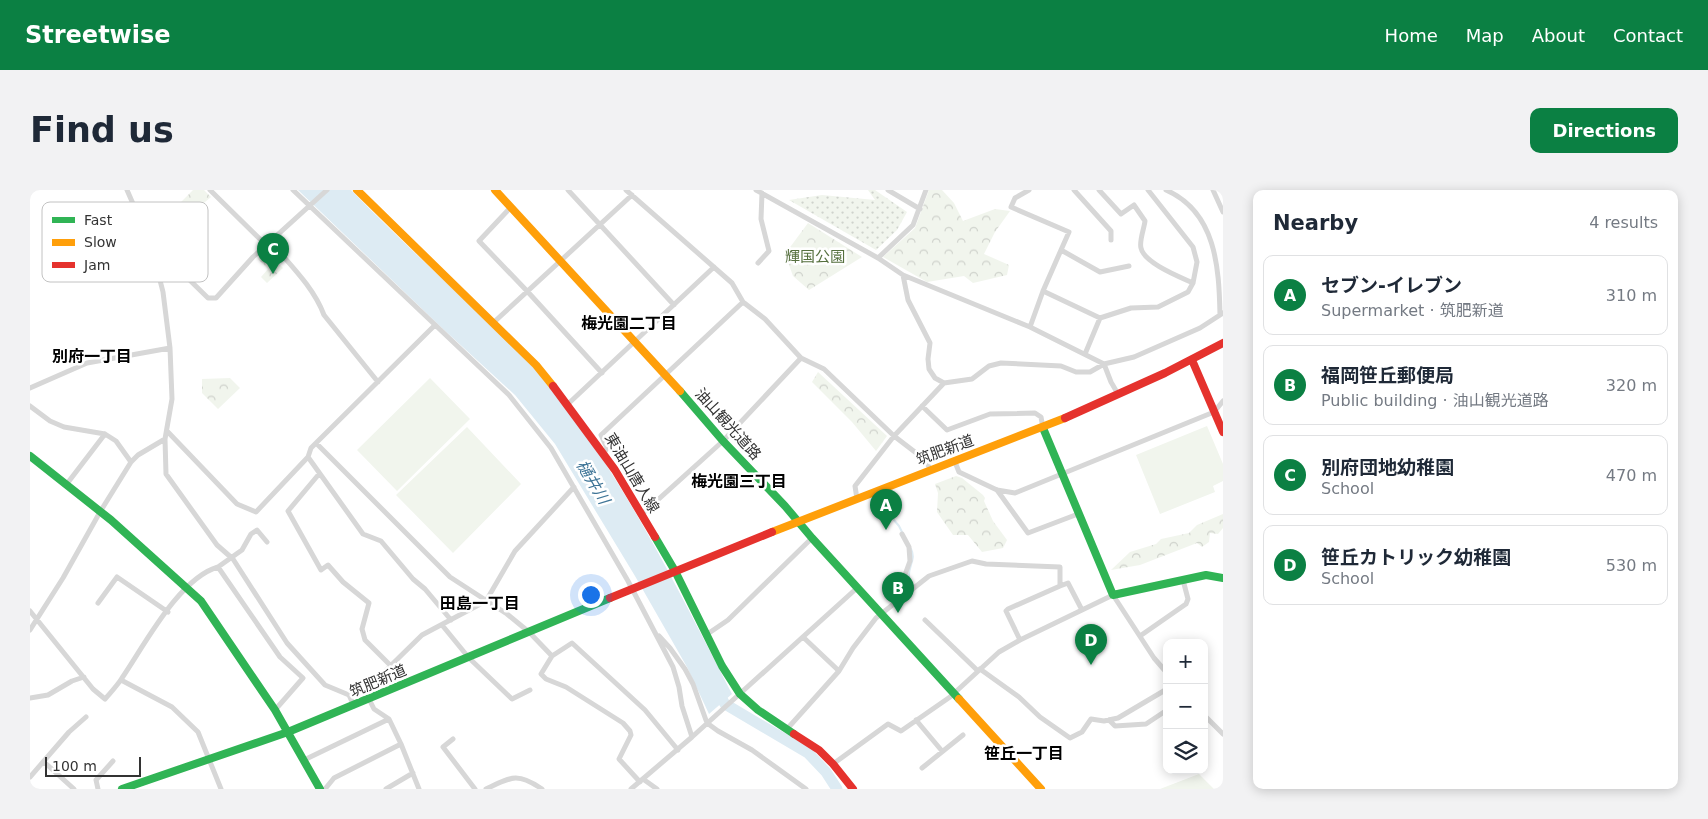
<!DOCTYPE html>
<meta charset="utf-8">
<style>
body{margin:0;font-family:"DejaVu Sans","Noto Sans JP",sans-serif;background:#f2f2f3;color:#1f2937}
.controls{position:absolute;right:15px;bottom:15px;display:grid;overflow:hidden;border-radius:10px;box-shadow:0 2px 12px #0003}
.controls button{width:45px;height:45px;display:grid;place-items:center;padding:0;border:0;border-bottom:1px solid #e0e1e3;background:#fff;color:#1f2937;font:25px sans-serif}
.scale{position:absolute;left:15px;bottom:12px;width:96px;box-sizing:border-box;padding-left:5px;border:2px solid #333;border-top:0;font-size:14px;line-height:18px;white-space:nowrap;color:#333;-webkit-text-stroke:4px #fff;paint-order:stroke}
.you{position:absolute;left:560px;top:404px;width:18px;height:18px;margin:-12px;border:4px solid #fff;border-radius:50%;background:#1a73e8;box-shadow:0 0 0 8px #1a73e833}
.badge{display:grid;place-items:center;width:32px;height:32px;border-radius:50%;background:#0b8043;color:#fff;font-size:16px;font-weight:700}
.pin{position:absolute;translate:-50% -41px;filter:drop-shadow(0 1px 2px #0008)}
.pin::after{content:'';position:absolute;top:26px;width:18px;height:15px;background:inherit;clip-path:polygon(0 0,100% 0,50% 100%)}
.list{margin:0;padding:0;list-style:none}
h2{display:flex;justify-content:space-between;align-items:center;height:65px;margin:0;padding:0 20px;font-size:21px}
h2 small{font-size:16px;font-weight:400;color:#747a83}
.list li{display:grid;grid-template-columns:32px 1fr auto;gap:15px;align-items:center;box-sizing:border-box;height:80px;margin:0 10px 10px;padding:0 10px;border:1px solid #e0e1e3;border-radius:10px}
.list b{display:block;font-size:19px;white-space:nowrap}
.list p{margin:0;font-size:16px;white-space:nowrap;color:#747a83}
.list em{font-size:16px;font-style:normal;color:#747a83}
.icon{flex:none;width:28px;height:28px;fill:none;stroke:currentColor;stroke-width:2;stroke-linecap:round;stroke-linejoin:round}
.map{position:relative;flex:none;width:1193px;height:599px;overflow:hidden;border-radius:10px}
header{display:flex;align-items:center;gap:30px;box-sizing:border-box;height:70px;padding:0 25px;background:#0b8043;color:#fff}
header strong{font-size:24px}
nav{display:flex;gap:28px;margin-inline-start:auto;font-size:18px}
.intro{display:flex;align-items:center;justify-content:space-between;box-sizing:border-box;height:120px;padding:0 30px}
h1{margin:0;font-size:35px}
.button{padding:12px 22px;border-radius:10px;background:#0b8043;color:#fff;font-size:18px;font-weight:700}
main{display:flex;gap:30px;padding:0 30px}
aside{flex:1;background:#fff;border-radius:10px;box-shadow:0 2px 12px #0003}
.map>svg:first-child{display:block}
.grass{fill:url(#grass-dots)}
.forest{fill:url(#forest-crowns)}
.pitch{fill:#f1f5ed}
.water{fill:#ddebf3}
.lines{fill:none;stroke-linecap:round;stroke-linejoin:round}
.stream{stroke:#ddebf3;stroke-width:2}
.river{stroke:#ddebf3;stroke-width:11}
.street{stroke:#d7d7d7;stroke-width:5}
.fast{stroke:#30b455;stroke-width:8}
.slow{stroke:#ff9f0a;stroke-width:8}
.jam{stroke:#e5322d;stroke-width:8}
.labels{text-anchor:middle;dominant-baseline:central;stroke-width:5;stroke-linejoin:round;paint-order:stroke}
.park-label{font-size:15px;fill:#56703f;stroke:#fff}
.street-label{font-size:15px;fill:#333;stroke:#fff}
.neighbourhood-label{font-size:16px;font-weight:bold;fill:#000;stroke:#fff}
.water-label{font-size:16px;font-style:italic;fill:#3f7597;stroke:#fff}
.key{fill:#fff;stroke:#c2c2c2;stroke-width:1}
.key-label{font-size:14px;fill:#333}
</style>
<header>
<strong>Streetwise</strong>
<nav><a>Home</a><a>Map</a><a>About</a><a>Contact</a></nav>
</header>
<div class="intro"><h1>Find us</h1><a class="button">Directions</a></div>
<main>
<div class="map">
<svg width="1193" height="599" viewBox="0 0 1193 599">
<defs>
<pattern id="grass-dots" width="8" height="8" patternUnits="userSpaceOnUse" patternTransform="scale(1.25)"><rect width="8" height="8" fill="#f1f5ed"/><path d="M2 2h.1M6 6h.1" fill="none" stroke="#cfd2cc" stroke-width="1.8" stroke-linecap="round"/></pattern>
<pattern id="forest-crowns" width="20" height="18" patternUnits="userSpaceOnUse" patternTransform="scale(1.25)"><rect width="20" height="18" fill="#f1f5ed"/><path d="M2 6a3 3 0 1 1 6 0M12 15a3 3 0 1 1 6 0" fill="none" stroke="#cfd2cc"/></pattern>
</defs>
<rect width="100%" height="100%" fill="#fff"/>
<path class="grass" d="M 838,0 L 845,0 L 877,22 L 867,40 L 846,60 L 759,10 L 792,5 L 845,10 Z"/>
<path class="forest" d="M 163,0 L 174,0 L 181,7 L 161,24 L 151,12 Z
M 899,0 L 912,0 L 924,13 L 933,31 L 965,19 L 980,21 L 965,42 L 954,64 L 979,75 L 977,85 L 943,93 L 934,86 L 897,92 L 853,67 L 885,38 Z
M 778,33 L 832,67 L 779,100 L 763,86 L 755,64 Z
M 237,61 L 253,78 L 237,93 L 231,87 L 238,79 L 228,69 Z
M 788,182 L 857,246 L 846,261 L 822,232 L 782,192 Z
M 200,188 L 210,198 L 188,219 L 172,203 L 172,189 Z
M 926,286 L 932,288 L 953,305 L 955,308 L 954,311 L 963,331 L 977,350 L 973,358 L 952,362 L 938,345 L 923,345 L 907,322 L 908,303 L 905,294 Z
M 1193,324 L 1193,338 L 1188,344 L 1180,343 L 1179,352 L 1172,357 L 1167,353 L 1110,375 L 1081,380 L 1100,362 L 1126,354 L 1131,349 L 1159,343 L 1167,335 Z"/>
<path class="pitch" d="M 400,188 L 440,229 L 367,301 L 327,260 Z
M 1177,236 L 1193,274 L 1193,291 L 1183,296 L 1185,302 L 1130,324 L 1106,265 Z
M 437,237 L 491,294 L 423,363 L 366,305 Z
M 1169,584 L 1184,599 L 1130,599 Z"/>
<path class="water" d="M 268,0 L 321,0 C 365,45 411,87 456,131 C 478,152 501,173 520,196 C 595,290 647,398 702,504 L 679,524 L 657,477 L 605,386 L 525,254 L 485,205 L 411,137 Z"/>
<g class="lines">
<path class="stream" d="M 852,316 L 869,336 L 873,344
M 881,359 C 886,369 879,375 879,385 C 879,389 881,394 882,398"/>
<path class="river" d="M 686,499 L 695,514 L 778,563 L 796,582 L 807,599"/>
<path class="street" d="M 97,0 L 121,55 L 133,102 L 140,158
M 180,0 L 236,55
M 263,0 L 479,205 L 521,258 L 598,391 L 643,477 L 649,497 L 652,516 L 662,547
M 538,0 L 644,115
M 596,0 L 702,93 L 713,112 L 735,129 L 771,168 L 794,179 L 864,246 L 894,269 L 901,280
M 726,0 L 848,68 L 873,85 L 1000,137 L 1074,174 L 1081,192 L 1088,204
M 858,0 L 890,19
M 999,0 L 985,8 L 981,17 L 1039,42 L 1031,60
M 1044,0 L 1081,41 L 1081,50
M 1069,0 L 1091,24 L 1104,15 L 1115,31 C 1114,39 1109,51 1111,58 C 1114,73 1150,87 1163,93 L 1167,72 L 1163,57 L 1118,0
M 1136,0 C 1186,22 1189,77 1190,125
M 1183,0 L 1193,22
M 481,17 L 449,51 L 497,101 L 572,183
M 240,51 C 259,74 283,96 294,125 L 348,192
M 121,55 L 130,61 L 178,108 L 186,108 L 223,67 L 297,0
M 848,68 L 883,35 L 896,0
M 728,73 L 739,61 L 731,29 L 732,3
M 873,85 L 878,110 L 900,153 L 898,169 L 899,179 L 905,188 L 914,193
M 1013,101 L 1031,60 L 1070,82 L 1099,76
M 463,133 L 602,5
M 405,135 L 286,253 L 281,258 L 278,267 L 333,344 L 351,351 L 383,389 L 395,399 L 421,430
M 1000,137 L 1013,101 L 1070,128 L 1101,118 L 1128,117 L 1158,102 L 1163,93
M 1055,164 L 1070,128
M 0,198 L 57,173 L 140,158 L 142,209 L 135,249 L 136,284 L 187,355 L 203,369 L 257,453 L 295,495 L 319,505 L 324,516
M 538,214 L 684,77
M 0,216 L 20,231 L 34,237 L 75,244 L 86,251 L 101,272
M 892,216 L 917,240 L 960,224 L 1005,223 L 1011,227 L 1013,238
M 137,241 L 207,314 L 226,322 L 278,267
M 286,253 L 420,387 L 477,424 L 499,442 L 522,466 L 542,453 L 615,520 L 648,560
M 574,263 L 577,258 L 571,245 L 713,112
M 925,272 L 929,282 L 967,300 L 985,303 L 1184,222 L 1193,211
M 289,284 L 258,321 L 291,380 L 298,375 L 313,392 L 339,413 L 332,439 L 335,450 L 361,476
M 36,295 L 75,244
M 967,300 L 998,343 L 1048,324
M 827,309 L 825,296 L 864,246 L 914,193 L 942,189 L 959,176 L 971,173 L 1031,176 L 1046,182 L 1060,182 L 1074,174 L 1104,167 L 1170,138 L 1193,123
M 611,325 L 693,251 L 771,168
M 872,344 L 879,357 L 880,371 L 872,393 L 874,406
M 188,377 L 212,360 L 221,344 L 227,340 L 237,352
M 68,413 L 87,387 L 138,422
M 0,421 L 63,499 L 75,509 C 81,502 87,496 92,488 C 114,456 149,388 188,377 L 250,467 L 273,488 L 245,520
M 895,430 L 948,481
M 412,435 L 439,468 L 482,509 L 500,500
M 0,440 L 33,388 L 70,322 L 101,272 L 108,265 L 135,249
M 676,445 L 698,430 L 782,348
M 629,446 L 640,458 L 655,479 L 663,494 L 677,533 L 688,541 L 722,560 L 776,599
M 1110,446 L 1156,414 L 1158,409 L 1153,390
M 773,447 L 809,481
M 990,450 L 976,421 L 978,419 L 1030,396
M 522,466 L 511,484 L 516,489 L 536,497 L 593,533 L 600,541 L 601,545 L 589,569 L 610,592
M 950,479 L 989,507 L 1010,527 L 1040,548 L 1052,542 L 1061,529 L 1074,531 L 1088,528 L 1137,499
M 91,490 L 142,517 L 168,542 L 191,599
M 346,506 L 341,495 L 392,445 L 456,411 L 485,361 L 544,297
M 0,508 L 18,505 L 42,491 L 54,487
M 339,509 L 344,519 L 359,529 L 371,554 L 389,599
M 1174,525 L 1193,544
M 886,530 L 912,561
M 1079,530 L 1085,536 L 1116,534 L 1137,520
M 757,539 L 809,481 L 823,458 L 846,428 L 899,386 L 942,371 L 956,374 L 1030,377 L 1030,396 L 1038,393 L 1052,420 L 1083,405 L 1124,468 L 1137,483
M 423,549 L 413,557 L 445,599
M 274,570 L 359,529
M 14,572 L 44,599
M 803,574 L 858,534 L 871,541 L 920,507 L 969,462 L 990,450 L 1052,420
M 892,578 L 933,545
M 0,587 L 39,542 L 56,527
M 613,589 L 627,599
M 68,599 L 66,590 L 83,571
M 295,599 L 304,588 L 371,554
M 356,599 L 383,583
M 456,599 C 481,587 487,582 512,599
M 601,599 L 662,547 L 827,398"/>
<path class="fast" d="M 650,201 L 693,251 L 755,316 L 782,348 L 929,509
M 1013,238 L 1083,405 L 1176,385 L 1193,388
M 0,266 L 81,330 L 171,411 L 245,520 L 290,599
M 625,347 L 645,381 L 692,476 L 710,504 L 728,520 L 764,544
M 92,599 L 258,542 L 580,408"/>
<path class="slow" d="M 327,0 L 506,175 L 523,196
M 465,0 L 650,201
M 742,342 L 1035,228
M 929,509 L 1011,599"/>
<path class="jam" d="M 1162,170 L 1193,242
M 523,196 L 585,280 L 625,347
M 1035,228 L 1135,183 L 1193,153
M 580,408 L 742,342
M 764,544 L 789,560 L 803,574 L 823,599"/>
</g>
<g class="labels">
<g class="park-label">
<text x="785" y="67">輝国公園</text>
</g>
<g class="street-label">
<text transform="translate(698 234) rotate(48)">油山観光道路</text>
<text transform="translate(915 260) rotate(-20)">筑肥新道</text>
<text transform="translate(602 283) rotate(59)">東油山唐人線</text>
<text transform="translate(348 491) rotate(-23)">筑肥新道</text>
</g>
<g class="neighbourhood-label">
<text x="599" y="133">梅光園二丁目</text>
<text x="62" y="166">別府一丁目</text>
<text x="709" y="291">梅光園三丁目</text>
<text x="450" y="413">田島一丁目</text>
<text x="994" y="563">笹丘一丁目</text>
</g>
<g class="water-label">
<text transform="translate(563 292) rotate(59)">樋井川</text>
</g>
</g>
<rect x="12" y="12" width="166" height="80" rx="8" class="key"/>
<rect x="22" y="27" width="23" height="6" fill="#30b455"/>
<rect x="22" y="49" width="23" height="7" fill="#ff9f0a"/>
<rect x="22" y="72" width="23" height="6" fill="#e5322d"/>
<g class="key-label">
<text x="54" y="35">Fast</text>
<text x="54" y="57">Slow</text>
<text x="54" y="80">Jam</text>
</g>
</svg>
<div class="controls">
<button>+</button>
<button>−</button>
<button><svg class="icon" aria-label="layers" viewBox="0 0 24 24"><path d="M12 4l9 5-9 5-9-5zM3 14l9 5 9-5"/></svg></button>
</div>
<div class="scale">100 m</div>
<div class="you"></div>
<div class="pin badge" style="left:856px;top:340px">A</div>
<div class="pin badge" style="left:868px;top:423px">B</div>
<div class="pin badge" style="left:243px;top:84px">C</div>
<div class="pin badge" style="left:1061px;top:475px">D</div>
</div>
<aside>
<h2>Nearby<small>4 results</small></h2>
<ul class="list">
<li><span class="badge">A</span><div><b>セブン-イレブン</b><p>Supermarket · 筑肥新道</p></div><em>310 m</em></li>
<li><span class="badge">B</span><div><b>福岡笹丘郵便局</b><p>Public building · 油山観光道路</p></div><em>320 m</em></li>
<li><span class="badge">C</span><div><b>別府団地幼稚園</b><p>School</p></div><em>470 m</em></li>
<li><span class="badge">D</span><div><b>笹丘カトリック幼稚園</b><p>School</p></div><em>530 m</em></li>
</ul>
</aside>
</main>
